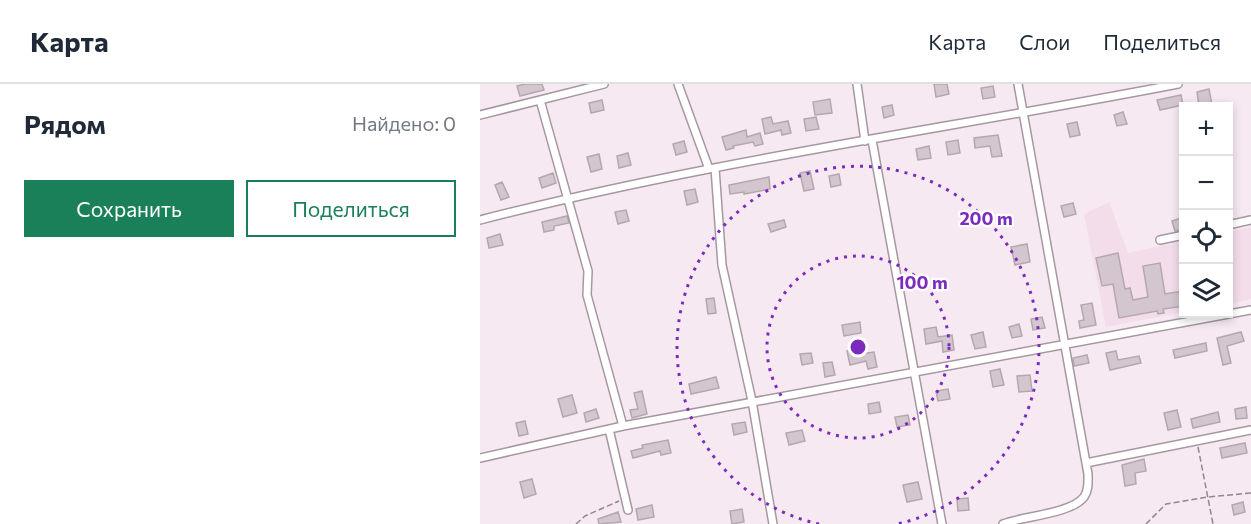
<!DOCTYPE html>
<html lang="ru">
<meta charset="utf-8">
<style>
body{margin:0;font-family:Commissioner,sans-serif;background:#f6f6f7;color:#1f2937}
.controls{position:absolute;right:18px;top:18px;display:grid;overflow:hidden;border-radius:0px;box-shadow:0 3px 9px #0003}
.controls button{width:54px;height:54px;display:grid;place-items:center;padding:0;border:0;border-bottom:2px solid #e0e1e3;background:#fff;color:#1f2937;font:30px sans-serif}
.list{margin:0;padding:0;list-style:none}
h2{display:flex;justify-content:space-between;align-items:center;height:78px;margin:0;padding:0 24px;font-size:26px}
h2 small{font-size:20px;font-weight:400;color:#747a83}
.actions{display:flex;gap:12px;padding:18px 24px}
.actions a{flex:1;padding:14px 0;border:2px solid #1a8059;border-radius:0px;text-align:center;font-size:21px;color:#1a8059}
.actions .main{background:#1a8059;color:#fff}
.icon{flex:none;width:33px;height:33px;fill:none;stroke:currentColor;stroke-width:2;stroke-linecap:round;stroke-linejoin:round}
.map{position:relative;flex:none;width:771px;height:440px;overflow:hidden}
header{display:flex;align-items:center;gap:36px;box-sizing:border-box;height:84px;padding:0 30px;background:#fff;border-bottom:2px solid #e0e1e3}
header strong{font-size:28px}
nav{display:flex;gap:33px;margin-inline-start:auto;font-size:21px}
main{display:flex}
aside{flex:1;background:#fff}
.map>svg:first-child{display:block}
.built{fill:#f3ddea}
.building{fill:#d4c6ce;stroke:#b5a7af;stroke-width:1.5}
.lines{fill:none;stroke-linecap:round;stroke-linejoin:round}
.minor-casing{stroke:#a698a0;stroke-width:10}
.path{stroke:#91878c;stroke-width:1.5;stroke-dasharray:6 3;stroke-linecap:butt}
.minor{stroke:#fff;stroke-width:7}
.ring{fill:none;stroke:#7b2cbf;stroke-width:3;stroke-dasharray:3 6}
.centre{fill:#7b2cbf;stroke:#fff;stroke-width:3}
.ring-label{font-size:18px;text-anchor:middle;font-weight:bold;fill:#7b2cbf;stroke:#fff;stroke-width:4.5;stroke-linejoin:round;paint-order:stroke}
</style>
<header>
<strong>Карта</strong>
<nav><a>Карта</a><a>Слои</a><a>Поделиться</a></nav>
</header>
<main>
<aside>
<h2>Рядом<small>Найдено: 0</small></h2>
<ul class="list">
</ul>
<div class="actions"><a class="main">Сохранить</a><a>Поделиться</a></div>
</aside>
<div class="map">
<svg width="771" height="440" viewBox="0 0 771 440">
<rect width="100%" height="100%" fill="#f7e9f1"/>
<path class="built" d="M 629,118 L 648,169 L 703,157 L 703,228 L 626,243 L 604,130 Z
M 771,143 L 771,215 L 749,220 L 749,148 Z"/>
<path class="building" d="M 45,0 L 62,0 L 64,6 L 40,12 L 37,2 Z
M 454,0 L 467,0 L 469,10 L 456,13 Z
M 513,2 L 515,13 L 503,15 L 501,4 Z
M 729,5 L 732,21 L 719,22 L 717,8 Z
M 701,11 L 703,21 L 680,26 L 677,16 Z
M 350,15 L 352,29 L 335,31 L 333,18 Z
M 122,16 L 124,26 L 111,29 L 109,19 Z
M 412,21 L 414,31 L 404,34 L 402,23 Z
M 643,28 L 647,40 L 637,42 L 634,31 Z
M 291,33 L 293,40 L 308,37 L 311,49 L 302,51 L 301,46 L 285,50 L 282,35 Z
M 336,33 L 339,45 L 326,47 L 324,35 Z
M 597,38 L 600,51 L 590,53 L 587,40 Z
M 266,46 L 267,53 L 280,49 L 283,60 L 275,62 L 273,58 L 253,62 L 254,64 L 246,66 L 242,53 Z
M 518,51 L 522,72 L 512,73 L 510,62 L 495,64 L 494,54 Z
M 478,56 L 480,69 L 468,71 L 466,58 Z
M 204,57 L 207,68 L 196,71 L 193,60 Z
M 449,62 L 451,74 L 438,76 L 436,65 Z
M 148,69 L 151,81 L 139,84 L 137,72 Z
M 119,70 L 122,85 L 111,88 L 107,73 Z
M 330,87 L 334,105 L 324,107 L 320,89 Z
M 73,89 L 76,99 L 62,104 L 59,94 Z
M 359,90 L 361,101 L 351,103 L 349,92 Z
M 289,93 L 290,105 L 264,110 L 264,108 L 250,110 L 249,101 Z
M 22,98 L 29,113 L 21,116 L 15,101 Z
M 215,105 L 218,118 L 207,121 L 204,107 Z
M 593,119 L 596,130 L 584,133 L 581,122 Z
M 146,126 L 149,137 L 138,140 L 135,128 Z
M 87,132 L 89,139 L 74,142 L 74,146 L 64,148 L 62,138 Z
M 704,133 L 704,145 L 695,147 L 692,137 Z
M 304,136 L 306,143 L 291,148 L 288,140 Z
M 20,150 L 23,161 L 9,164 L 7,154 Z
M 547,160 L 550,178 L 535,181 L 531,163 Z
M 638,169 L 645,205 L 650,204 L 653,216 L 668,213 L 663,182 L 680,179 L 685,210 L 704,207 L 704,222 L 683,225 L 684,229 L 678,230 L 677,227 L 639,234 L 633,200 L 622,202 L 616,174 Z
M 234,214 L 236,229 L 228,230 L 226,215 Z
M 612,219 L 616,241 L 600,244 L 599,237 L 604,236 L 601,221 Z
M 562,233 L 565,244 L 553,246 L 551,235 Z
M 380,238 L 381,249 L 364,252 L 362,241 Z
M 539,240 L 542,252 L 532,254 L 529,243 Z
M 456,243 L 458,253 L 472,251 L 474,266 L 463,268 L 462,257 L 446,260 L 444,245 Z
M 503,248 L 506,263 L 495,265 L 491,251 Z
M 761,248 L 764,257 L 747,262 L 751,279 L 743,281 L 737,254 Z
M 726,259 L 727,267 L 695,274 L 693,266 Z
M 378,264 L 380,270 L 394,268 L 397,283 L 388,285 L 386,277 L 370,281 L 367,267 Z
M 636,267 L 638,276 L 659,272 L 661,279 L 630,286 L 626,269 Z
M 331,269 L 333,279 L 322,281 L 320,270 Z
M 607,271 L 609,279 L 594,282 L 593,274 Z
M 352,278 L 355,291 L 345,293 L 343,279 Z
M 520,285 L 524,301 L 513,303 L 510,287 Z
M 550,291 L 552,307 L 539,308 L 537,292 Z
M 236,293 L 239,304 L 211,310 L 209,300 Z
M 468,305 L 470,315 L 458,317 L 456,307 Z
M 162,307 L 167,330 L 152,334 L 150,326 L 158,325 L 154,309 Z
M 92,311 L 97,329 L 83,333 L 78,315 Z
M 399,318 L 401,328 L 389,330 L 388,320 Z
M 766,323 L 767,334 L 756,335 L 755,325 Z
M 116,325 L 119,334 L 106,338 L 104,329 Z
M 697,326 L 701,343 L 688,346 L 684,329 Z
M 738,328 L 740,338 L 713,344 L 711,335 Z
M 428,331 L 430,341 L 417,343 L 415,333 Z
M 45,337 L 48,350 L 39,352 L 36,339 Z
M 265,338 L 267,348 L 254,351 L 252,340 Z
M 322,346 L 325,357 L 309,361 L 306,349 Z
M 188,356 L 191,369 L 181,371 L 180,367 L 153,374 L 151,367 L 163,364 L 162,361 Z
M 765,359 L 767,369 L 742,374 L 740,364 Z
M 664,375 L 666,387 L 655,389 L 656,400 L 645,402 L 642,381 Z
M 52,395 L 56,410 L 44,414 L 40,398 Z
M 438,398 L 442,415 L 427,418 L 423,401 Z
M 488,414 L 489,426 L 478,427 L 477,415 Z
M 763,418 L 765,428 L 754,431 L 752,421 Z
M 172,421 L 174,433 L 158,436 L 156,425 Z
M 262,425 L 264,438 L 252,440 L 250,427 Z
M 138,428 L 141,438 L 119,440 L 118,435 Z"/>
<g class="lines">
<g class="minor-casing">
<path id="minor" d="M 198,0 L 229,85
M 377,0 L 385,57
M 60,16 L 108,187 L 107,211 L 143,342
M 0,31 L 124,0
M 392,56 L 462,440
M 235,84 L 242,181 L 272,317 L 293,440
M 0,136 C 230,77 465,45 698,0
M 748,141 L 771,136
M 680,156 L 704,151
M 129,345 L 148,426
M 0,374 L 143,342 L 771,226
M 606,379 L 771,346
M 523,440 C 543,432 591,430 604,413 C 609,406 608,398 608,390 L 538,0"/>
</g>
<path class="path" d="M 718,363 L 733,440
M 96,440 L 105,432 L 139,417
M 666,440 L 686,420 L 728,413 L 771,409"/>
<use href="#minor" class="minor"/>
</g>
<g class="ring">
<circle cx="378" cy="263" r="91"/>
<path d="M339 440A181 181 0 1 1 417 440"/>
</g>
<circle cx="378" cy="263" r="9" class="centre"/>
<g class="ring-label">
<text x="506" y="141">200 m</text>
<text x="442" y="205">100 m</text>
</g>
</svg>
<div class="controls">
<button>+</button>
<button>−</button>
<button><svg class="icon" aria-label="locate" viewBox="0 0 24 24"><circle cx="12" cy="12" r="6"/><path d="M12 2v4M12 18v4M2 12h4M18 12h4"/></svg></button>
<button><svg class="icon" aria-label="layers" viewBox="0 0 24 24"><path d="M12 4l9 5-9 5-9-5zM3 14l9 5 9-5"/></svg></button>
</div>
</div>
</main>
